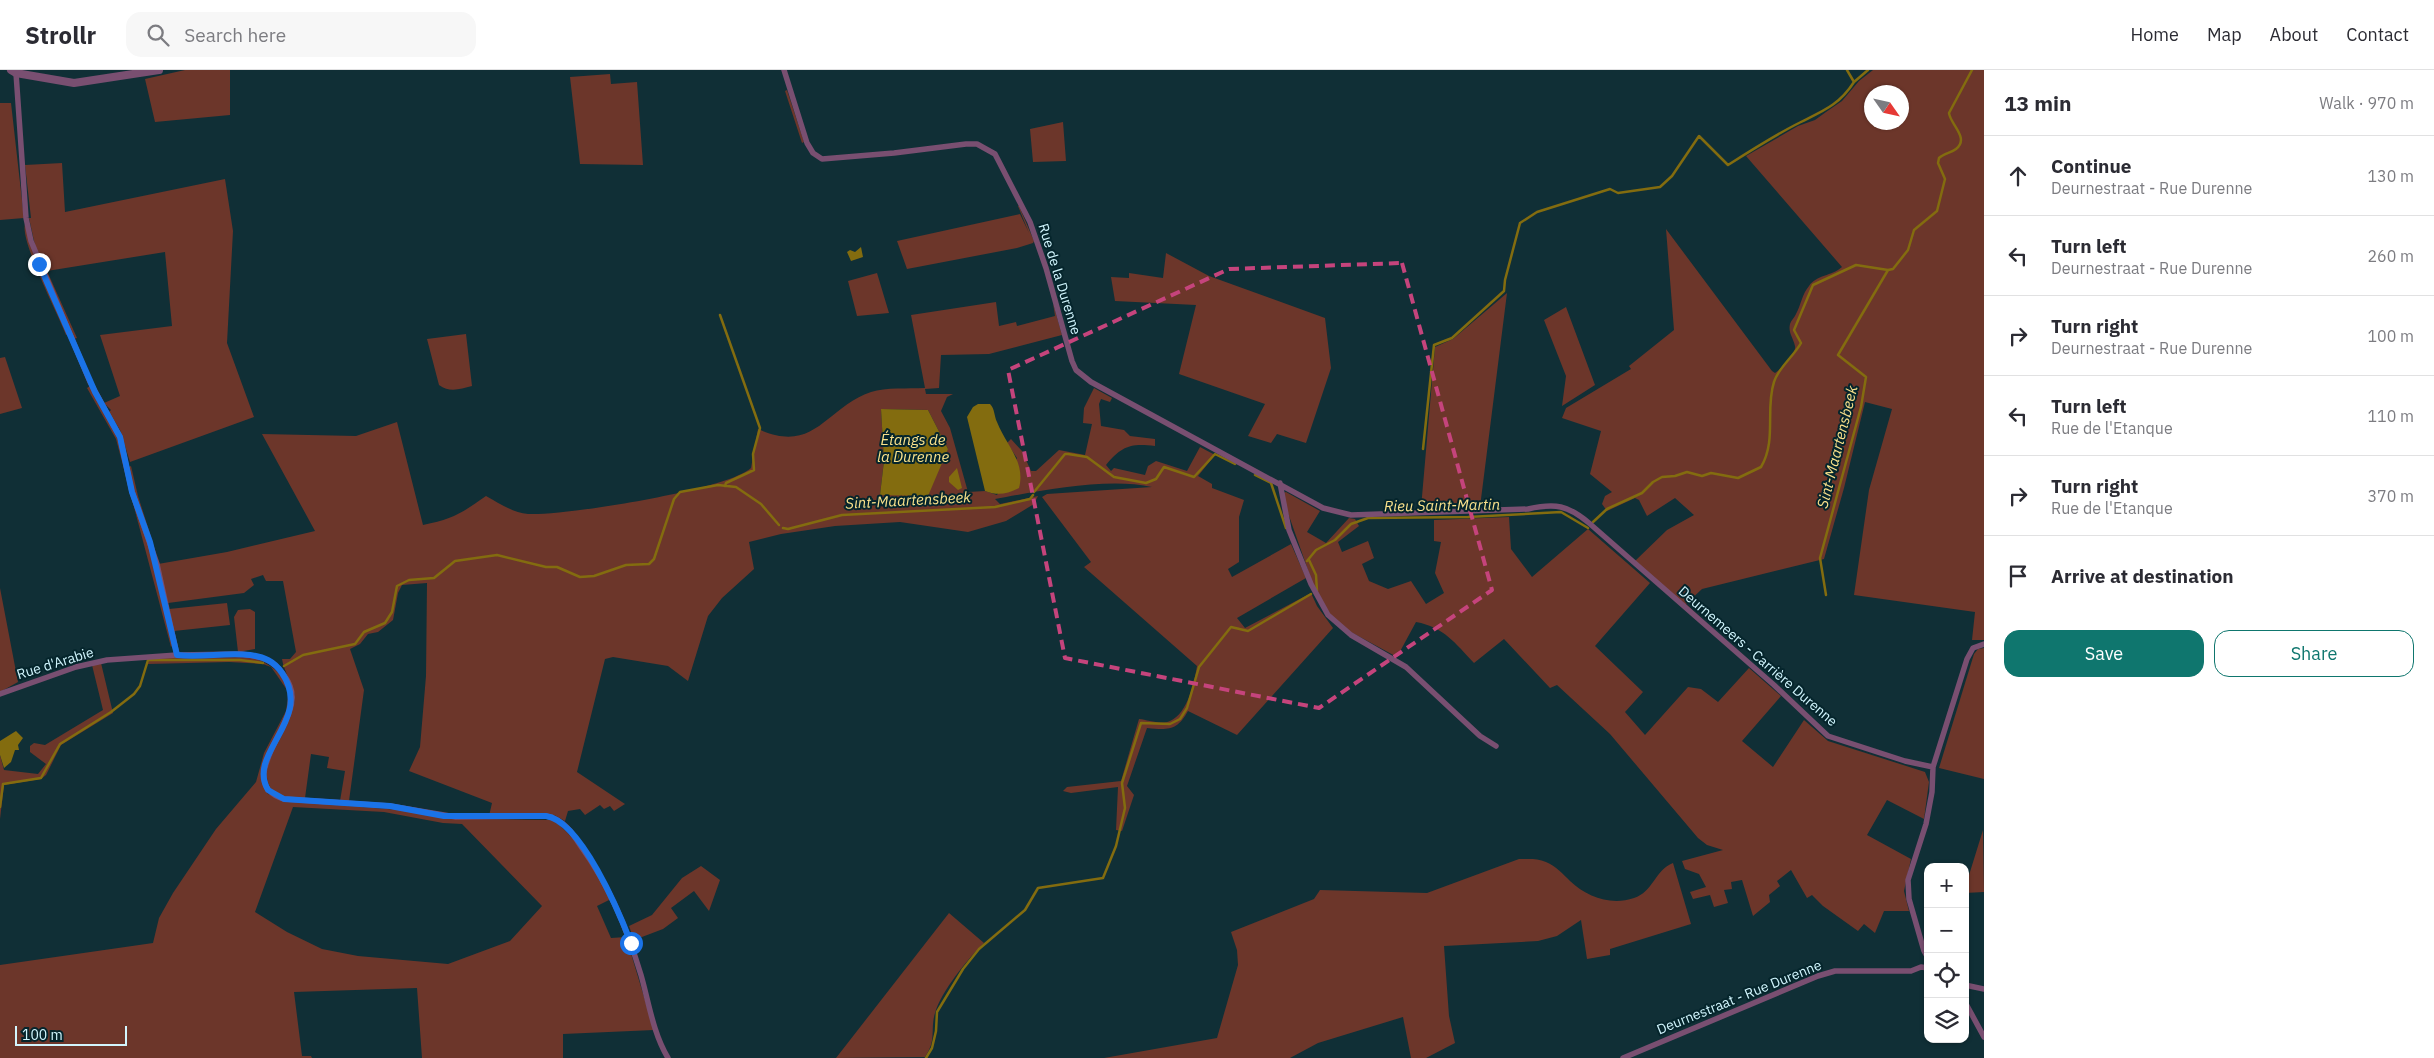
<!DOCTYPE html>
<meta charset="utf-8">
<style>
body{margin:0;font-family:"IBM Plex Sans",sans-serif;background:#f7f7f7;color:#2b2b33}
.controls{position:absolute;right:15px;bottom:15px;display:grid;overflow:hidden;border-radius:10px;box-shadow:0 1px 4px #0004}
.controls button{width:45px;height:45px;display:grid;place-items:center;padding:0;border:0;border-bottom:1px solid #e1e1e2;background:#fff;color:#2b2b33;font:25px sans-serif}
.compass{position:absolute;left:1864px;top:15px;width:45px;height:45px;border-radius:50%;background:#fff;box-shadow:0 1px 4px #0004;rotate:124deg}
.scale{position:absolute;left:15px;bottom:12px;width:112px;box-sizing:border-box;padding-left:5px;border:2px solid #d2f6fe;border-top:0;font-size:14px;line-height:18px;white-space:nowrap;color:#d2f6fe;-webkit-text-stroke:4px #05252c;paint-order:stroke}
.stop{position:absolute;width:15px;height:15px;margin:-11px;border:4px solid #1a73e8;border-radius:50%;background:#fff}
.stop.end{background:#1a73e8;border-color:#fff;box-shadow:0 1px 5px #0008}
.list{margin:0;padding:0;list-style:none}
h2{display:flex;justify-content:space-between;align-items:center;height:65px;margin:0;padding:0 20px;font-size:21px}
h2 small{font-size:16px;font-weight:400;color:#7c7c81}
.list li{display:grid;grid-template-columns:32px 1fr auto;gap:15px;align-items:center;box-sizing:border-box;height:80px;padding:0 20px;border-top:1px solid #e1e1e2}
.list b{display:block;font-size:19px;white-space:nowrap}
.list p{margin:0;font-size:16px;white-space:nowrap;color:#7c7c81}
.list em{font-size:16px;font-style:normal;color:#7c7c81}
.actions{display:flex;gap:10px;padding:15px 20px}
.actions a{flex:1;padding:11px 0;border:1px solid #0f766e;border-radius:15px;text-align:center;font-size:18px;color:#0f766e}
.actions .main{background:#0f766e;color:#fff}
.icon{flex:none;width:28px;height:28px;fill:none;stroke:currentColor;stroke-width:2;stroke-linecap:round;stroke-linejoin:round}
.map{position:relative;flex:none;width:1984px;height:988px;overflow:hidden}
header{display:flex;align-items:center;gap:30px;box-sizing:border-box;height:70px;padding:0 25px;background:#fff;border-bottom:1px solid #e1e1e2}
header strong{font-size:24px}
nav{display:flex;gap:28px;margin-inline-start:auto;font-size:18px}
.search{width:350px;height:45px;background:#f7f7f7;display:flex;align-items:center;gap:12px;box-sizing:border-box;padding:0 18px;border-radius:15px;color:#7c7c81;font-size:19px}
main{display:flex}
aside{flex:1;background:#fff}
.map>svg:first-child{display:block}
.green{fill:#6c362a;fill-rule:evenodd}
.water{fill:#836c0f}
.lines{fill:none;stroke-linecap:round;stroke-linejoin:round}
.stream{stroke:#836c0f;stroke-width:2.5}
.minor{stroke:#794f71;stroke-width:5.5}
.tertiary{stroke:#794f71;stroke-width:8}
.route{stroke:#1a73e8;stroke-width:6}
.marked{fill:none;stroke:#c5447c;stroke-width:4;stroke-dasharray:10 6;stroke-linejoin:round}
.labels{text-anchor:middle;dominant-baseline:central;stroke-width:4;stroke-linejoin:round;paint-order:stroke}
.street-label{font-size:14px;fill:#d2f6fe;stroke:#05252c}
.water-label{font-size:15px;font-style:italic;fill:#fae28c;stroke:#05252c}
</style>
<header>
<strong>Strollr</strong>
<div class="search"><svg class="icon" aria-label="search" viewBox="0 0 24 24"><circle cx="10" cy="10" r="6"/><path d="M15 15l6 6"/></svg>Search here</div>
<nav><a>Home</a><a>Map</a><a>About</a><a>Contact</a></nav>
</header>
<main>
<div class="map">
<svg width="1984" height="988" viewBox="0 0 1984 988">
<rect width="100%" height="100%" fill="#102f36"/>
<path class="green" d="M 185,0 L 230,0 L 230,45 L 155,52 L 145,9 Z
M 1873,0 L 1984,0 L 1984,570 L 1972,570 L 1975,542 L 1854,525 L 1869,420 L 1892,339 L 1865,332 L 1844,418 L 1824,489 L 1702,519 L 1686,534 L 1701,548 L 1699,549 L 1635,491 L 1667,460 L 1694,445 L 1675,428 L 1647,446 L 1639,430 L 1635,428 L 1607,441 L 1602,434 L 1605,426 L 1612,422 L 1590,404 L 1601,361 L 1562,348 L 1566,338 L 1631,299 L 1629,296 L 1674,260 L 1666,159 L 1772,301 L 1775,303 C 1781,299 1797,283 1795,276 C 1793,267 1788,263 1790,254 C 1791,250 1795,247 1796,244 C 1801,235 1802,224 1809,216 C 1816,205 1832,206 1842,197 L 1746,86 L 1798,56 L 1815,50 L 1826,42 L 1842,31 L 1859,11 ZM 1872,22 L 1902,22 L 1902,52 L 1872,52 Z
M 610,4 L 611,14 L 637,12 L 643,95 L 580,94 L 570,7 Z
M 787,20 L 804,72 L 802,73 L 785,21 Z
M 0,33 L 11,33 L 24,148 L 0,150 Z
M 1063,52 L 1066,91 L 1033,92 L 1030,59 Z
M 62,93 L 65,142 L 225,109 L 233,161 L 227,273 L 254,347 L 130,392 L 120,360 L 109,342 L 111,340 L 104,333 L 120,326 L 100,265 L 172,256 L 165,182 L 47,201 L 77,268 L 74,269 L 36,180 L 29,148 L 31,148 L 25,95 Z
M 1018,136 L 1019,136 L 1034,171 L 1033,173 L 1017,178 L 907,199 L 897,171 L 1020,144 L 1029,163 Z
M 25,154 L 36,190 L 69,264 L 66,265 C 58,244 20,171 25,154 Z
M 1166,183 L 1209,206 L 1325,248 L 1331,298 L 1306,373 L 1277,364 L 1271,373 L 1248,366 L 1265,334 L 1179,304 L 1196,235 L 1115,231 L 1111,207 L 1129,208 L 1129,203 L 1163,208 Z
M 877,203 L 889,243 L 857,246 L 848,211 Z
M 1507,223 L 1480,437 L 1421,438 L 1435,277 L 1453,269 Z
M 996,232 L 999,256 L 1016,252 L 1017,256 L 1055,246 L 1053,233 L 1062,265 L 989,284 L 941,285 L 939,318 L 925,319 L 926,324 L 953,324 L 947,327 L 941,341 L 950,358 L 968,422 L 985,421 L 997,425 L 1017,388 L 1007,373 L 1011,369 L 1022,381 L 1031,401 L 1036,401 L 1059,380 L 1085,385 L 1092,354 L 1083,353 L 1084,338 L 1094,318 L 1112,328 L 1110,332 L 1101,329 L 1099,334 L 1101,356 L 1124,360 L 1130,366 L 1155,369 L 1155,376 C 1130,373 1122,376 1106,395 L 1111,401 L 1114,398 L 1145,405 L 1148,396 L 1156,391 L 1187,401 L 1200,377 L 1215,385 L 1198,406 L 1212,414 L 1212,418 L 1244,430 L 1239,447 L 1239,492 L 1228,499 L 1232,507 L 1291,474 L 1306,508 L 1237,548 L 1245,558 L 1311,523 L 1317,536 L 1333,558 L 1237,665 L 1188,641 C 1177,661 1168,660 1147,658 L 1127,716 L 1134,725 L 1122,761 L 1116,760 L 1118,717 L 1071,723 L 1063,721 L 1067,717 L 1121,711 L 1139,649 C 1148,650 1161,655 1170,651 C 1188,643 1194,613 1197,596 L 1084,497 L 1091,492 L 1042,427 L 1047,424 L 1152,417 C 1107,407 1040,421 995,429 L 1000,434 L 1038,426 L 1034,434 L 1006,451 L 968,462 L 900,452 L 835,456 L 781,464 L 749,472 L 754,499 L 722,528 L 708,546 L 688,611 L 668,596 L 613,587 L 605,589 L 577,702 L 625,734 L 614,741 L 610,736 L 604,739 L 600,735 L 585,745 L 580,739 L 568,741 L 565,751 L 554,745 L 489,746 L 492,733 L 409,701 L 420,677 L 426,606 L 427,513 L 402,515 L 398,523 L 393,550 L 378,562 L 368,564 L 360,574 L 350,579 L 364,620 L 349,731 L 340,731 L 345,701 L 327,698 L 329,687 L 311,684 L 305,728 C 298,728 288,729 282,726 C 242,710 294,655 295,629 C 295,616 284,603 282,589 L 290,589 L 296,582 L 283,511 L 266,511 L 263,505 L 251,509 L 254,515 L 244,523 L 168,533 L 158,494 L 227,482 L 315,461 L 262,364 L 356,366 L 397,352 L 423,455 C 453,449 462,443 486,426 C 499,433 513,443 528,444 C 564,446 727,420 751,398 L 758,359 C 815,385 825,338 871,322 C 886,317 908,319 925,318 L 911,245 ZM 881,339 L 928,340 L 948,379 L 880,425 L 884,391 Z
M 1566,237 L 1595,315 L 1562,336 L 1566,306 L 1544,250 Z
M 466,264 L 472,316 C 460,319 450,323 439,315 L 427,269 Z
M 5,287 L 22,338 L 0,344 L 0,288 Z
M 90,316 L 114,358 L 147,465 L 173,575 L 171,577 L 116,369 L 87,318 Z
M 131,396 L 138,426 L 153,473 L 136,427 L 129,397 Z
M 1286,422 L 1320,441 L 1307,462 L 1326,473 L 1349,448 L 1355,449 L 1359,456 L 1338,472 L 1342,482 L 1368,471 L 1374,488 L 1362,494 L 1369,511 L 1388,519 L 1411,511 L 1426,534 L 1444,523 L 1435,503 L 1441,472 L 1434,471 L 1434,450 L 1509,447 L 1511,479 L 1532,507 L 1588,459 L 1650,513 L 1595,576 L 1643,622 L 1625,642 L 1645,665 L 1688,617 L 1701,619 L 1718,632 L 1749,598 L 1781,626 L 1742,671 L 1773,697 L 1804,650 L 1828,671 L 1925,702 L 1929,712 L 1924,749 L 1887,730 L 1867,765 L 1911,789 L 1904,821 L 1909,841 L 1884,841 L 1875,863 L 1864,854 L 1858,861 L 1823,836 L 1812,825 L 1807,828 L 1791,800 L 1777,811 L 1780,816 L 1769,825 L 1770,832 L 1753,846 L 1742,810 L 1731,812 L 1732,819 L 1724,820 L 1728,833 L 1714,837 L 1710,825 L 1693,829 L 1690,822 L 1706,817 L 1699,804 L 1685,799 L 1682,791 L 1723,780 L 1707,775 L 1698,768 L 1610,664 L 1557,615 L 1550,618 L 1504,569 L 1474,593 C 1455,573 1444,557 1416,552 L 1397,587 L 1349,561 L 1330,546 L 1316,523 L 1288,443 L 1283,423 Z
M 0,518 L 18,612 L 0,622 Z
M 227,533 L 230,555 L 174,561 L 169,539 Z
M 250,539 L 255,542 L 255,579 L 238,582 L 234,547 L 238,540 Z
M 1984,578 L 1984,709 L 1939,698 L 1974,584 L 1978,579 Z
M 251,587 C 270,593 294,609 290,633 C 287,654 270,688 262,710 L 268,724 L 284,731 L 400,740 L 451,749 L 553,750 C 580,770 594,801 611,829 L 597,836 L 611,868 L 626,867 L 654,960 L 563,964 L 563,988 L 422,988 L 417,918 L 294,922 L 302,986 L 311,986 L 312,988 L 0,988 L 0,895 L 153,873 L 159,848 L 173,823 L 216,759 L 256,712 L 264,683 L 286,641 L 288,627 L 287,620 L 276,604 L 271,597 L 263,594 L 229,592 L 148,594 L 149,588 ZM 293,737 L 384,742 L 443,753 L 462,754 L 542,836 L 510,871 L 448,894 L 358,886 L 322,879 L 287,862 L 255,842 Z
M 101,593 L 113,643 L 61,675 L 46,705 L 41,709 L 4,715 L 0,749 L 0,685 L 4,700 L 38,704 L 46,694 L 30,682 L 30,676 L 34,673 L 45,675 L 103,640 L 92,595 Z
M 1983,760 L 1984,822 L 1965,823 L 1965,818 Z
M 1519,789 C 1529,789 1537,788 1546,792 C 1556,796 1563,804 1570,811 C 1587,827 1611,836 1634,828 C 1653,822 1655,800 1673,793 L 1691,854 L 1610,879 L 1610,885 L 1587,889 L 1581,850 L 1557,866 L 1538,871 L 1444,876 L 1449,946 L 1455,973 L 1426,988 L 1411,988 L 1403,947 L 1318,973 L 1290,988 L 1104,988 L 1217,968 L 1238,895 L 1237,880 L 1231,862 L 1314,829 L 1320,820 L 1427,823 Z
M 701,796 L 720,810 L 709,841 L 694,821 L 671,838 L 678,848 L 663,859 L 634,870 L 629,856 L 652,845 L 682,808 Z
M 949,843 L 984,873 C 968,888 941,922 935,943 C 930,960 937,970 925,987 L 836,988 Z"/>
<path class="water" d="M 861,177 L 863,187 L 851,191 L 847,182 L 850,180 L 855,182 Z
M 978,334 L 990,334 C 995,339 994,346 997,352 C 1006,375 1026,392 1019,418 C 1007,424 998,426 985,421 L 967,347 L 973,337 Z
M 881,339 L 928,340 L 948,379 L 928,426 L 880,425 L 884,391 Z
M 957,398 L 962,418 L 958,420 L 949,412 L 949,407 Z
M 16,661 L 23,668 L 18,675 L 19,680 L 15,680 L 11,692 L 4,698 L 0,685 L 0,671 Z"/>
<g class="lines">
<path class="stream" d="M 1847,0 L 1854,12 L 1868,0
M 1888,200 L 1893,199 L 1908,180 L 1914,160 L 1937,141 L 1945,109 L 1938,93 L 1939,88 C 1944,83 1951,83 1956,79 C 1970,68 1950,54 1949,43 L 1972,0
M 720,245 L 760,358 L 753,384 L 754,400 L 726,413 L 725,416
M 1423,379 L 1434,275 L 1452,268 L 1504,221 L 1505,210 L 1520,153 L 1537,142 L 1610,119 L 1618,123 L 1660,117 L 1672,106 L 1699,66 L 1728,95 C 1750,81 1772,67 1795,55 C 1820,42 1838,37 1854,12
M 1255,405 L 1271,413 L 1286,458
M 1034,422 L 1065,384 L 1068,384 L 1087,387 L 1114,407 L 1146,413 L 1156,409 L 1164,397 L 1194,407 L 1215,384 L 1235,394
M 1593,452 L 1607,439 L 1642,423 L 1653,412 L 1662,407 L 1675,406 L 1687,402 L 1702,406 L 1711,403 L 1738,408 L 1761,397 C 1777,370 1765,339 1774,312 C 1778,298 1794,286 1801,273 L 1794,260 L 1813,215 L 1856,195 L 1888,200
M 783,458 L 788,459 L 842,445 L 995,437 L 1030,429 L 1033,425
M 1309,490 L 1316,505 L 1317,521
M 1307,491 L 1316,480 L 1335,470 L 1351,454 L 1368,448 L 1468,447 L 1561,442 L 1588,458
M 1826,525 L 1820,488 L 1861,337 L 1866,307 L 1838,285 L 1888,200
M 284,596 L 303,585 L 355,574 L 364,562 L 385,553 L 392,542 L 397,516 L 409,510 L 434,508 L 455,491 L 497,485 L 546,497 L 557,497 L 580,507 L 594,506 L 626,495 L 649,494 L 654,489 L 674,429 L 680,422 L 718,415 L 736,417 L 761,434 L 779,455
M 0,737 L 3,714 L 41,708 L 60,674 L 111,642 L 134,624 L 140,616 L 148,590 L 240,590 L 263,593
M 926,988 L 932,978 L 936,961 L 937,942 L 963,899 L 979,879 L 1025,840 L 1038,818 L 1103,808 L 1116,776 L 1125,738 L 1122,713 L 1141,653 L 1170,654 L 1180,649 L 1187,638 L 1199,597 L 1231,557 L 1248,561 L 1311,524"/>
<path class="minor" d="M 784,0 L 807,73 L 813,83 L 822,89 L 894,83 L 966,74 L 977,74 L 995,84 L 1030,152 L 1046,198 L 1072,291 L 1076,300 L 1091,312 L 1323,438 L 1351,445 L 1528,439 C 1555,433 1568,435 1589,453 L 1774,615 L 1828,666 L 1905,691 L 1933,697
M 16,3 L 26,148 L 31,171 L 90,312 L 120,367 L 132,422 L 157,494 L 177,585
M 1280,413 L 1289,460 L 1311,514 L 1328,545 L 1351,565 L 1406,597 L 1480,666 L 1496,676
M 0,624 L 76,597 L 107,590 L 177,585 L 241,584 C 260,586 273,589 284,605 C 289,612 293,621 292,630 C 291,658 235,714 284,729 L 390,736 L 456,747 L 546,746 C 564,749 573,764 582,778 C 610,817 627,859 641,905 C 649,933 653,963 668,988
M 1928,888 L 1924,881 L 1909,829 L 1908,810 L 1926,754 L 1932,722 L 1933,697 L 1967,589 L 1973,578 L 1984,574
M 1965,915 L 1984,919
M 1965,932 L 1984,967
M 1623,988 L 1818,906 L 1835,901 L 1911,901 L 1921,897 L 1928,898"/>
<path class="tertiary" d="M 11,0 L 16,3 L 74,13 L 159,0"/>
</g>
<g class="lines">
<path class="route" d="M 39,194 L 95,322 L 120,367 L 132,422 L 150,472 L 177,585 C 201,588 226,582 250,585 C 264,587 274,591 282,603 C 314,650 246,683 268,720 L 284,729 L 390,736 L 444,746 L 546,746 C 581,751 619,842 631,873"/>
</g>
<path class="marked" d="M 1402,193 L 1492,520 L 1319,638 L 1065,588 L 1008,300 L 1229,199 Z"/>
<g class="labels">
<g class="street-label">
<text transform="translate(1060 209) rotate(73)">Rue de la Durenne</text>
<text transform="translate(1758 586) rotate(41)">Deurnemeers - Carrière Durenne</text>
<text transform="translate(55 593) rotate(-17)">Rue d'Arabie</text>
<text transform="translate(1739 927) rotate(-22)">Deurnestraat - Rue Durenne</text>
</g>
<g class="water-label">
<text x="913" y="369">Étangs de<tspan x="913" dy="17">la Durenne</tspan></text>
<text transform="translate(1837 377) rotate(-76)">Sint-Maartensbeek</text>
<text transform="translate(908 430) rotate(-3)">Sint-Maartensbeek</text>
<text transform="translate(1442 435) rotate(-1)">Rieu Saint-Martin</text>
</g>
</g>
</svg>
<div class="controls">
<button>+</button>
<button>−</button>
<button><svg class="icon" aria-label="locate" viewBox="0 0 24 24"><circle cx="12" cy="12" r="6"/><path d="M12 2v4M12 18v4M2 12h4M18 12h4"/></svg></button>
<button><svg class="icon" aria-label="layers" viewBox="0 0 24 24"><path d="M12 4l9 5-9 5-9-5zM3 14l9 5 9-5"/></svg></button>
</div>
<svg class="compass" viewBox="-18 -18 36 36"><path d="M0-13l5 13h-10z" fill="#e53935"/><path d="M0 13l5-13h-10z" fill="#7c7c81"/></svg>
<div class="scale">100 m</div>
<div class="stop" style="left:631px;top:873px"></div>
<div class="stop end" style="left:39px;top:194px"></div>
</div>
<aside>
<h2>13 min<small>Walk · 970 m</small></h2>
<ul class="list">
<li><svg class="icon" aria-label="ahead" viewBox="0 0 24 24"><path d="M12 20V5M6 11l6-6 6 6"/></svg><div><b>Continue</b><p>Deurnestraat - Rue Durenne</p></div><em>130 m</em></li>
<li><svg class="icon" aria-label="left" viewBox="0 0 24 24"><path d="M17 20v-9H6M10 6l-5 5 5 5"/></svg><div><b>Turn left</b><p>Deurnestraat - Rue Durenne</p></div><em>260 m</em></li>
<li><svg class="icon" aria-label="right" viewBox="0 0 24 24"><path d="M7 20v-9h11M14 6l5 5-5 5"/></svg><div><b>Turn right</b><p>Deurnestraat - Rue Durenne</p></div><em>100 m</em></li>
<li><svg class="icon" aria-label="left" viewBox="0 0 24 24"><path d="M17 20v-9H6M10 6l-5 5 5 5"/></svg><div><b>Turn left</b><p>Rue de l'Etanque</p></div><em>110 m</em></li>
<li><svg class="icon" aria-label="right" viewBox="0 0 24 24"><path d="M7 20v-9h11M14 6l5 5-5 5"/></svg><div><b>Turn right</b><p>Rue de l'Etanque</p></div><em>370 m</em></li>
<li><svg class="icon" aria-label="arrive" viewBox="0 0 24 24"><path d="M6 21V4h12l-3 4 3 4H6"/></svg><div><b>Arrive at destination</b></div></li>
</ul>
<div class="actions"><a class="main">Save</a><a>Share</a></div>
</aside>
</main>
